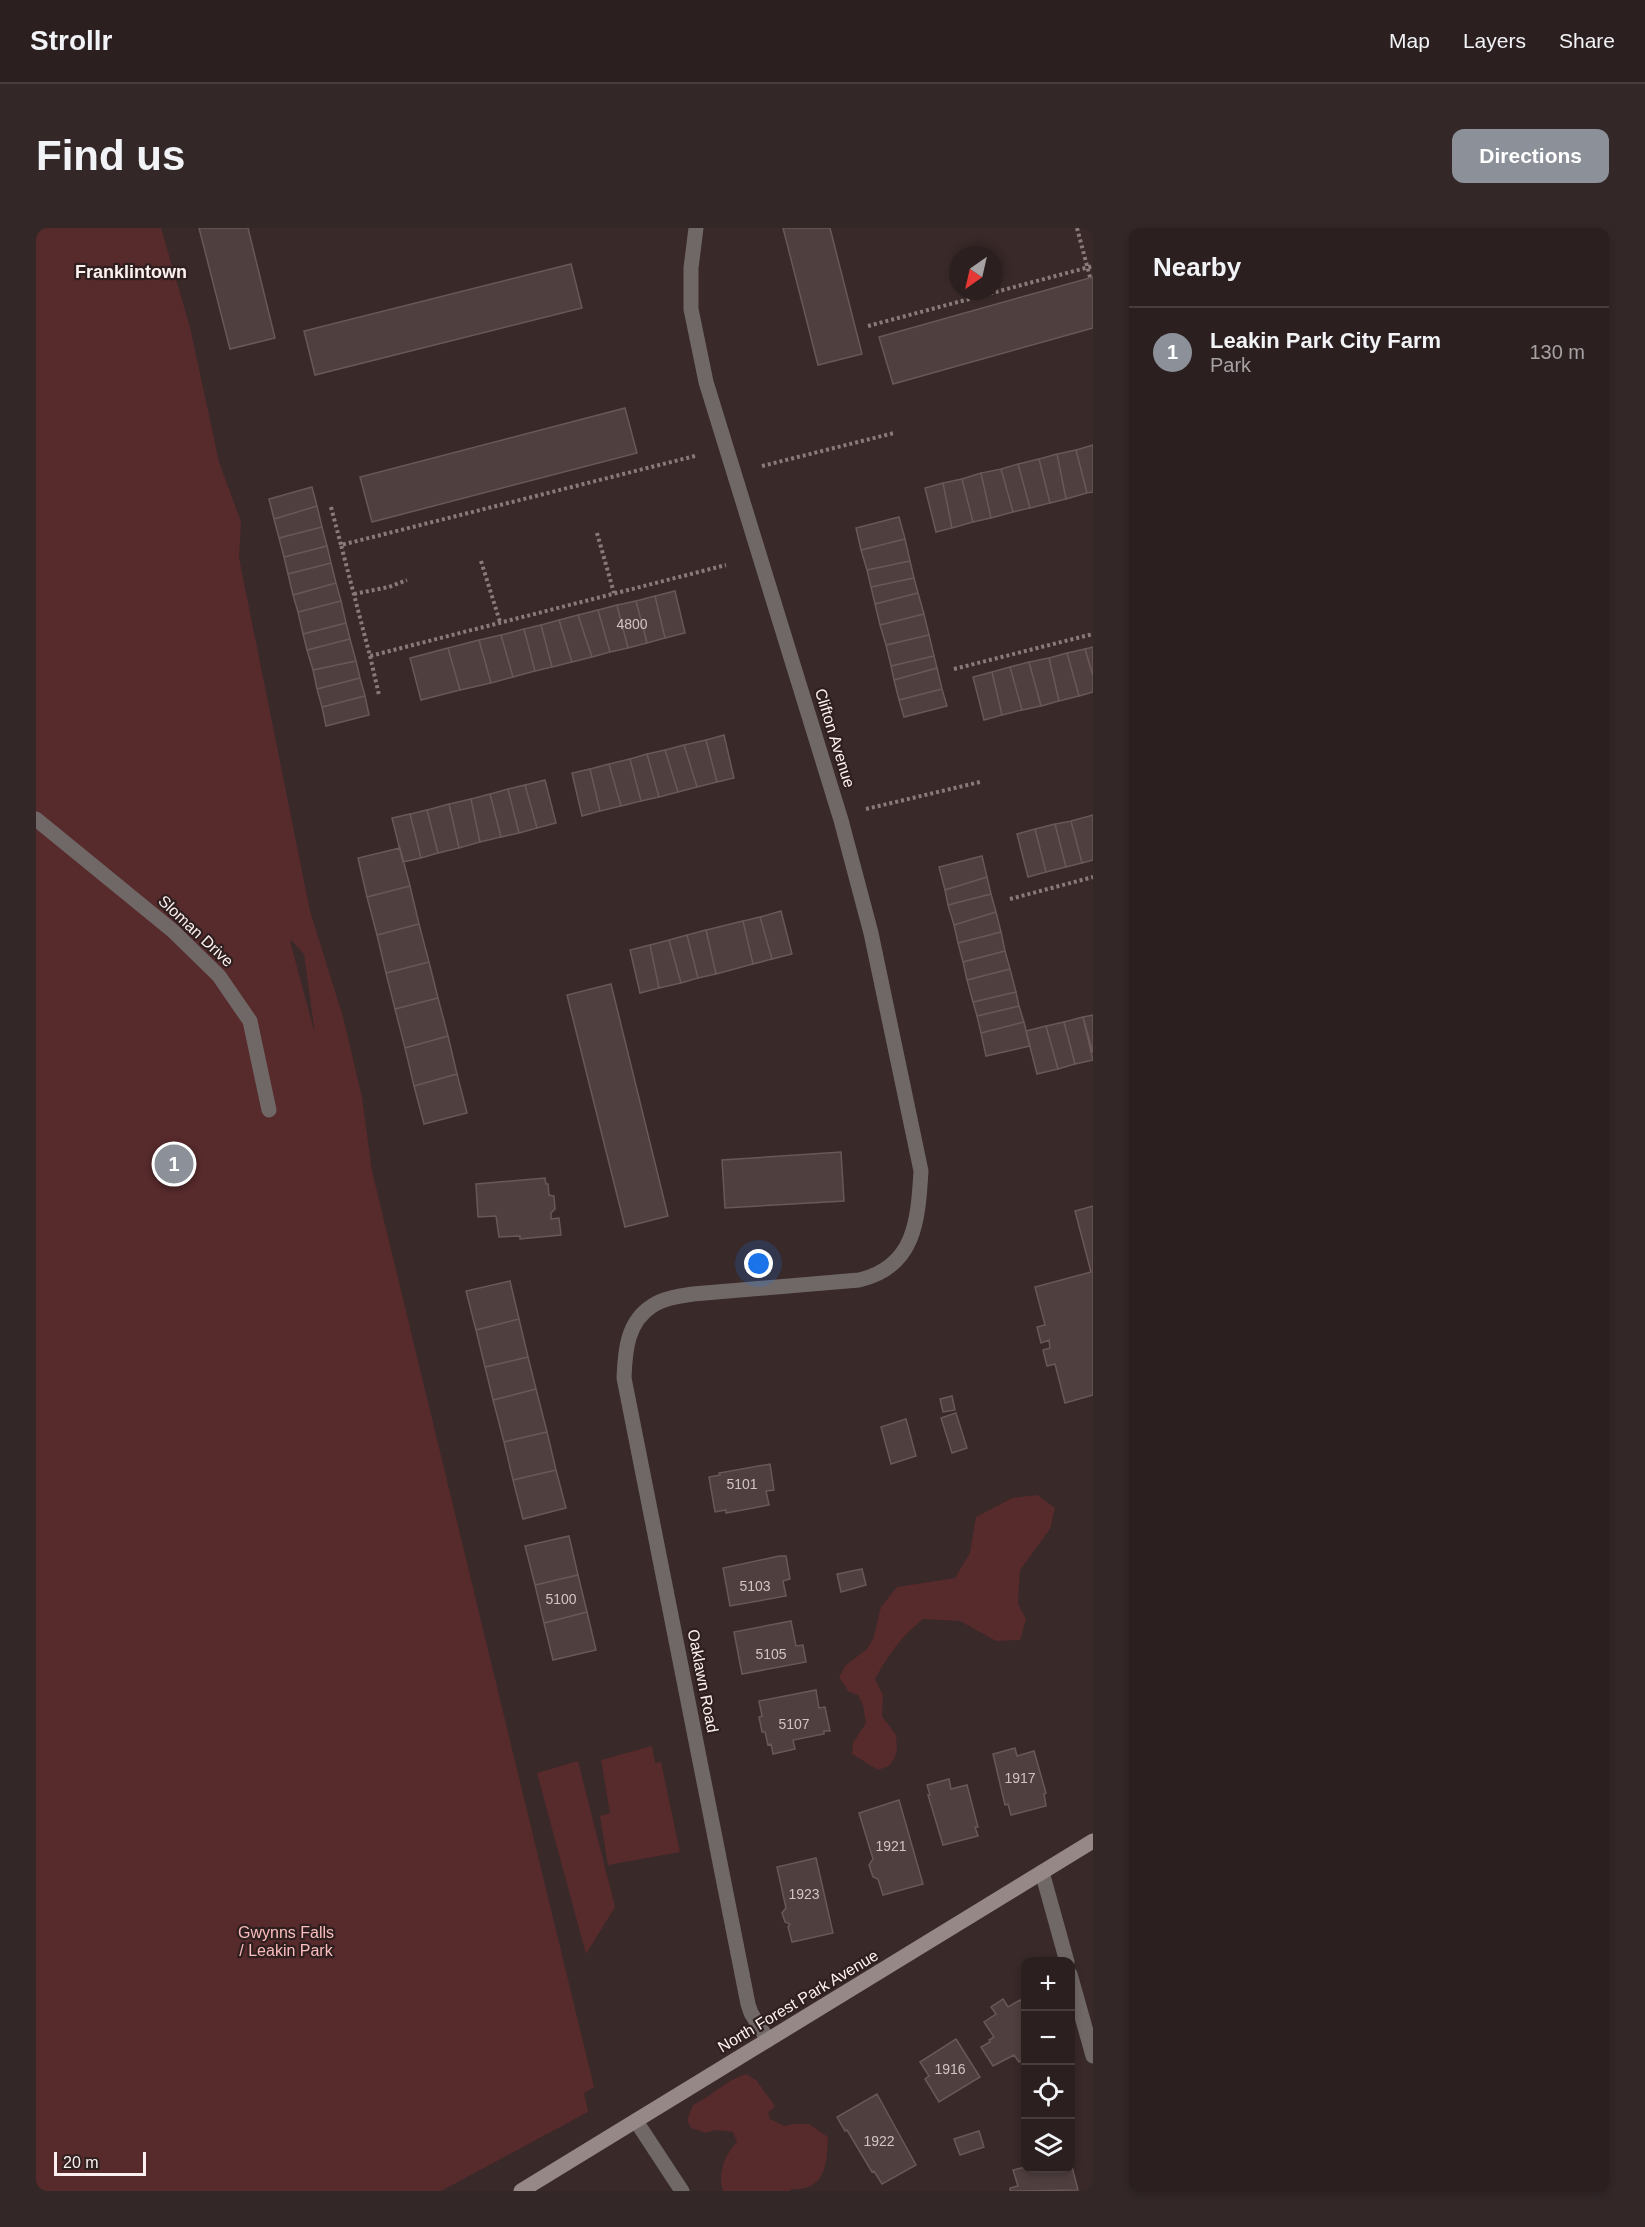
<!DOCTYPE html>
<meta charset="utf-8">
<style>
body{margin:0;font-family:Helvetica,sans-serif;background:#332728;color:#f1f3f6}
.controls{position:absolute;right:18px;bottom:18px;display:grid;overflow:hidden;border-radius:12px;box-shadow:0 3px 9px #0003}
.controls button{width:54px;height:54px;display:grid;place-items:center;padding:0;border:0;border-bottom:2px solid #473d3d;background:#2b1f1f;color:#f1f3f6;font:30px sans-serif}
.compass{position:absolute;left:913px;top:18px;width:54px;height:54px;border-radius:50%;background:#2b1f1f;box-shadow:0 3px 9px #0003;rotate:214deg}
.scale{position:absolute;left:18px;bottom:15px;width:92px;box-sizing:border-box;padding-left:6px;border:3px solid #fcf1f0;border-top:0;font-size:16px;line-height:21px;white-space:nowrap;color:#fcf1f0;-webkit-text-stroke:4px #2f1f1f;paint-order:stroke}
.you{position:absolute;left:723px;top:1036px;width:21px;height:21px;margin:-15px;border:4px solid #fff;border-radius:50%;background:#1a73e8;box-shadow:0 0 0 9px #1a73e833}
.badge{display:grid;place-items:center;width:39px;height:39px;border-radius:50%;background:#8c9099;color:#fff;font-size:20px;font-weight:700}
.pin{position:absolute;translate:-50% -50%;border:3px solid #fff;box-shadow:0 2px 6px #0006}
.list{margin:0;padding:0;list-style:none}
h2{display:flex;justify-content:space-between;align-items:center;height:78px;margin:0;padding:0 24px;font-size:26px}
h2 small{font-size:20px;font-weight:400;color:#a6a2a4}
.list li{display:grid;grid-template-columns:39px 1fr auto;gap:18px;align-items:center;box-sizing:border-box;height:90px;padding:0 24px;border-top:2px solid #473d3d}
.list b{display:block;font-size:22px;white-space:nowrap}
.list p{margin:0;font-size:20px;white-space:nowrap;color:#a6a2a4}
.list em{font-size:20px;font-style:normal;color:#a6a2a4}
.icon{flex:none;width:33px;height:33px;fill:none;stroke:currentColor;stroke-width:2;stroke-linecap:round;stroke-linejoin:round}
.map{position:relative;flex:none;width:1057px;height:1963px;overflow:hidden;border-radius:12px}
header{display:flex;align-items:center;gap:36px;box-sizing:border-box;height:84px;padding:0 30px;background:#2b1f1f;border-bottom:2px solid #473d3d}
header strong{font-size:28px}
nav{display:flex;gap:33px;margin-inline-start:auto;font-size:21px}
.intro{display:flex;align-items:center;justify-content:space-between;box-sizing:border-box;height:144px;padding:0 36px}
h1{margin:0;font-size:42px}
.button{padding:15px 27px;border-radius:12px;background:#8c9099;color:#fff;font-size:21px;font-weight:700}
main{display:flex;gap:36px;padding:0 36px}
aside{flex:1;background:#2b1f1f;border-radius:12px;box-shadow:0 3px 9px #0003}
.map>svg:first-child{display:block}
.green{fill:#572a2c;fill-rule:evenodd}
.building{fill:#503f3f;stroke:#6a5858;stroke-width:1.5}
.lines{fill:none;stroke-linecap:round;stroke-linejoin:round}
.path{stroke:#887b7a;stroke-width:4;stroke-dasharray:3 3;stroke-linecap:butt}
.service{stroke:#706867;stroke-width:15}
.minor{stroke:#706867;stroke-width:15}
.secondary{stroke:#958887;stroke-width:15}
.labels{text-anchor:middle;dominant-baseline:central;stroke-width:4.5;stroke-linejoin:round;paint-order:stroke}
.number-label{font-size:14px;fill:#d1c4c4}
.street-label{font-size:16px;fill:#fcf1f0;stroke:#2f1f1f}
.park-label{font-size:16px;fill:#fbbdbd;stroke:#2f1f1f}
.neighbourhood-label{font-size:18px;font-weight:bold;fill:#fcf1f0;stroke:#2f1f1f}
</style>
<header>
<strong>Strollr</strong>
<nav><a>Map</a><a>Layers</a><a>Share</a></nav>
</header>
<div class="intro"><h1>Find us</h1><a class="button">Directions</a></div>
<main>
<div class="map">
<svg width="1057" height="1963" viewBox="0 0 1057 1963">
<rect width="100%" height="100%" fill="#392929"/>
<path class="green" d="M 0,0 L 125,0 L 154,99 L 183,234 L 205,294 L 203,330 L 274,683 L 307,789 L 326,869 L 336,943 L 558,1859 L 548,1865 L 552,1884 L 405,1963 L 0,1963 ZM 255,712 L 268,726 L 279,806 L 254,713 Z
M 1001,1267 L 1019,1280 L 1014,1301 L 984,1342 L 982,1376 L 990,1391 L 984,1412 L 960,1413 L 924,1393 L 887,1391 C 865,1409 853,1426 839,1451 L 847,1467 L 846,1488 L 860,1507 L 861,1520 L 859,1529 L 853,1538 L 842,1542 L 816,1526 L 817,1515 L 830,1495 L 827,1477 L 822,1467 L 813,1464 L 803,1449 L 810,1437 L 831,1421 L 837,1411 L 845,1379 L 861,1359 L 919,1350 L 934,1325 L 940,1289 L 976,1270 Z
M 616,1518 L 619,1535 L 625,1534 L 644,1624 L 572,1637 L 564,1588 L 574,1585 L 565,1532 Z
M 542,1533 L 579,1679 L 550,1726 L 501,1545 Z
M 710,1846 L 720,1852 L 739,1878 L 732,1885 L 734,1891 L 748,1898 L 758,1896 L 773,1896 L 792,1909 C 791,1933 791,1963 756,1961 L 754,1963 L 687,1963 C 681,1945 689,1927 701,1914 L 697,1904 L 680,1902 L 670,1905 L 655,1900 L 651,1892 L 657,1877 C 676,1868 690,1852 710,1846 Z"/>
<path class="building" d="M 163,0 L 212,0 L 239,110 L 194,121 Z
M 747,0 L 794,0 L 826,126 L 782,137 Z
M 535,36 L 546,80 L 279,147 L 268,103 Z
M 1057,49 L 1057,100 L 857,156 L 843,109 Z
M 589,180 L 601,225 L 336,294 L 324,249 Z
M 1057,217 L 1057,264 L 1051,265 L 1040,222 Z
M 1040,222 L 1051,265 L 1030,271 L 1021,226 Z
M 1021,226 L 1030,271 L 1014,275 L 1003,231 Z
M 1003,231 L 1014,275 L 994,280 L 982,236 Z
M 982,236 L 994,280 L 977,284 L 965,241 Z
M 965,241 L 977,284 L 955,290 L 945,245 Z
M 945,245 L 955,290 L 937,294 L 926,251 Z
M 926,251 L 937,294 L 916,300 L 907,255 Z
M 907,255 L 916,300 L 900,304 L 889,260 Z
M 276,259 L 281,278 L 238,291 L 233,271 Z
M 281,278 L 286,299 L 243,310 L 238,291 Z
M 863,289 L 869,311 L 825,322 L 820,300 Z
M 286,299 L 291,318 L 248,329 L 243,310 Z
M 869,311 L 874,333 L 831,342 L 825,322 Z
M 291,318 L 295,335 L 252,346 L 248,329 Z
M 874,333 L 878,350 L 835,359 L 831,342 Z
M 295,335 L 300,355 L 257,367 L 252,346 Z
M 878,350 L 882,365 L 839,376 L 835,359 Z
M 300,355 L 305,373 L 262,384 L 257,367 Z
M 639,363 L 649,405 L 629,410 L 619,368 Z
M 882,365 L 888,386 L 844,397 L 839,376 Z
M 619,368 L 629,410 L 611,415 L 600,373 Z
M 305,373 L 310,395 L 267,406 L 262,384 Z
M 600,373 L 611,415 L 592,420 L 581,377 Z
M 581,377 L 592,420 L 574,424 L 562,382 Z
M 562,382 L 574,424 L 556,429 L 542,387 Z
M 888,386 L 893,407 L 850,417 L 844,397 Z
M 542,387 L 556,429 L 536,434 L 523,392 Z
M 523,392 L 536,434 L 516,439 L 505,397 Z
M 310,395 L 314,411 L 271,422 L 267,406 Z
M 505,397 L 516,439 L 499,443 L 488,401 Z
M 488,401 L 499,443 L 477,449 L 465,407 Z
M 465,407 L 477,449 L 455,455 L 443,412 Z
M 893,407 L 898,428 L 855,438 L 850,417 Z
M 314,411 L 320,433 L 277,442 L 271,422 Z
M 443,412 L 455,455 L 424,462 L 412,420 Z
M 1057,419 L 1057,448 L 1049,421 Z
M 412,420 L 424,462 L 385,472 L 374,430 Z
M 1049,421 L 1057,448 L 1057,464 L 1043,468 L 1031,425 Z
M 1031,425 L 1043,468 L 1023,473 L 1013,430 Z
M 898,428 L 901,440 L 858,452 L 855,438 Z
M 1013,430 L 1023,473 L 1005,478 L 993,434 Z
M 320,433 L 324,450 L 281,461 L 277,442 Z
M 993,434 L 1005,478 L 986,482 L 974,439 Z
M 974,439 L 986,482 L 966,487 L 956,444 Z
M 901,440 L 906,461 L 863,472 L 858,452 Z
M 956,444 L 966,487 L 948,492 L 937,449 Z
M 324,450 L 329,468 L 286,479 L 281,461 Z
M 906,461 L 911,478 L 868,489 L 863,472 Z
M 329,468 L 333,487 L 290,498 L 286,479 Z
M 688,507 L 698,550 L 681,554 L 670,512 Z
M 670,512 L 681,554 L 661,559 L 648,517 Z
M 648,517 L 661,559 L 642,564 L 629,522 Z
M 629,522 L 642,564 L 623,569 L 611,526 Z
M 611,526 L 623,569 L 605,573 L 594,531 Z
M 594,531 L 605,573 L 585,578 L 573,536 Z
M 573,536 L 585,578 L 564,583 L 554,541 Z
M 554,541 L 564,583 L 546,588 L 536,545 Z
M 509,552 L 520,595 L 501,600 L 489,557 Z
M 489,557 L 501,600 L 483,605 L 472,561 Z
M 472,561 L 483,605 L 465,609 L 454,566 Z
M 454,566 L 465,609 L 444,614 L 435,571 Z
M 435,571 L 444,614 L 423,620 L 413,576 Z
M 413,576 L 423,620 L 402,625 L 391,582 Z
M 391,582 L 402,625 L 385,630 L 374,586 Z
M 374,586 L 385,630 L 367,634 L 356,590 Z
M 1057,587 L 1057,632 L 1046,635 L 1035,593 Z
M 1035,593 L 1046,635 L 1030,639 L 1019,596 Z
M 1019,596 L 1030,639 L 1010,644 L 999,601 Z
M 999,601 L 1010,644 L 992,649 L 981,606 Z
M 364,620 L 374,658 L 331,669 L 322,630 Z
M 946,628 L 951,649 L 909,662 L 903,639 Z
M 951,649 L 955,666 L 912,677 L 909,662 Z
M 374,658 L 383,696 L 341,707 L 331,669 Z
M 955,666 L 960,684 L 918,697 L 912,677 Z
M 745,683 L 756,726 L 736,731 L 724,689 Z
M 960,684 L 965,704 L 922,715 L 918,697 Z
M 724,689 L 736,731 L 717,736 L 707,693 Z
M 707,693 L 717,736 L 680,746 L 670,702 Z
M 383,696 L 393,734 L 350,745 L 341,707 Z
M 670,702 L 680,746 L 662,750 L 651,707 Z
M 965,704 L 969,723 L 927,734 L 922,715 Z
M 651,707 L 662,750 L 645,755 L 633,712 Z
M 633,712 L 645,755 L 623,760 L 614,717 Z
M 614,717 L 623,760 L 604,765 L 594,722 Z
M 969,723 L 974,741 L 931,752 L 927,734 Z
M 393,734 L 402,770 L 359,781 L 350,745 Z
M 974,741 L 980,764 L 937,774 L 931,752 Z
M 575,756 L 632,988 L 589,999 L 531,767 Z
M 980,764 L 983,778 L 941,788 L 937,774 Z
M 402,770 L 412,808 L 369,820 L 359,781 Z
M 983,778 L 988,794 L 945,805 L 941,788 Z
M 1057,787 L 1057,825 L 1047,789 Z
M 1047,789 L 1057,832 L 1039,836 L 1028,794 Z
M 988,794 L 994,818 L 950,828 L 945,805 Z
M 1028,794 L 1039,836 L 1022,841 L 1010,798 Z
M 1010,798 L 1022,841 L 1001,846 L 990,803 Z
M 412,808 L 421,846 L 378,858 L 369,820 Z
M 421,846 L 431,885 L 388,896 L 378,858 Z
M 805,924 L 808,973 L 689,980 L 686,932 Z
M 509,950 L 510,956 L 512,956 L 513,967 L 518,968 L 519,981 L 515,985 L 515,991 L 523,990 L 525,1007 L 484,1011 L 484,1008 L 463,1009 L 460,988 L 442,989 L 440,956 Z
M 1057,978 L 1057,1167 L 1029,1175 L 1019,1136 L 1011,1138 L 1007,1122 L 1014,1120 L 1013,1112 L 1005,1115 L 1001,1099 L 1009,1097 L 999,1059 L 1055,1044 L 1039,983 Z
M 474,1053 L 483,1091 L 440,1102 L 430,1063 Z
M 483,1091 L 492,1129 L 449,1139 L 440,1102 Z
M 492,1129 L 500,1161 L 457,1172 L 449,1139 Z
M 500,1161 L 511,1204 L 468,1214 L 457,1172 Z
M 916,1168 L 919,1182 L 907,1184 L 904,1171 Z
M 920,1185 L 931,1220 L 916,1225 L 905,1190 Z
M 870,1191 L 880,1228 L 855,1236 L 845,1199 Z
M 511,1204 L 520,1242 L 477,1252 L 468,1214 Z
M 734,1236 L 738,1262 L 730,1263 L 733,1277 L 690,1285 L 690,1282 L 679,1284 L 673,1249 L 684,1247 L 683,1245 Z
M 520,1242 L 530,1280 L 487,1291 L 477,1252 Z
M 533,1308 L 542,1347 L 499,1357 L 489,1318 Z
M 743,1328 L 750,1328 L 754,1351 L 747,1353 L 750,1368 L 694,1378 L 687,1340 Z
M 826,1341 L 830,1357 L 805,1364 L 801,1346 Z
M 542,1347 L 551,1384 L 508,1395 L 499,1357 Z
M 551,1384 L 560,1422 L 517,1432 L 508,1395 Z
M 755,1393 L 760,1418 L 767,1417 L 770,1434 L 706,1446 L 698,1404 Z
M 780,1462 L 783,1480 L 789,1479 L 794,1503 L 788,1503 L 788,1506 L 757,1512 L 759,1521 L 737,1526 L 735,1516 L 732,1517 L 729,1504 L 726,1504 L 723,1489 L 726,1488 L 723,1473 Z
M 979,1520 L 981,1528 L 998,1523 L 1010,1565 L 1008,1566 L 1010,1578 L 975,1587 L 972,1576 L 969,1577 L 957,1526 Z
M 913,1551 L 915,1561 L 931,1557 L 942,1599 L 939,1599 L 942,1608 L 907,1617 L 892,1567 L 894,1567 L 891,1557 Z
M 863,1572 L 887,1656 L 847,1667 L 842,1651 L 837,1649 L 833,1637 L 837,1631 L 823,1585 Z
M 780,1630 L 797,1705 L 756,1714 L 752,1699 L 754,1696 L 749,1694 L 746,1685 L 750,1680 L 741,1639 Z
M 967,1771 L 972,1779 L 984,1772 L 990,1780 L 990,1830 L 983,1834 L 978,1827 L 957,1838 L 945,1819 L 954,1814 L 953,1812 L 958,1809 L 948,1794 L 960,1786 L 955,1779 Z
M 920,1811 L 944,1849 L 903,1874 L 889,1851 L 893,1848 L 884,1834 Z
M 841,1866 L 880,1937 L 846,1956 L 838,1943 L 836,1944 L 811,1902 L 809,1903 L 801,1889 Z
M 943,1903 L 948,1919 L 924,1927 L 918,1911 Z
M 1034,1931 L 1042,1962 L 974,1963 L 974,1960 L 982,1958 L 977,1942 L 990,1939 L 990,1940 L 1034,1940 Z"/>
<g class="lines">
<path class="path" d="M 1041,0 L 1054,49
M 832,98 L 1057,38
M 659,228 L 305,317 L 334,428 L 690,337
M 726,238 L 858,205
M 295,279 L 305,317
M 561,305 L 578,365
M 445,333 L 464,394
M 318,366 L 353,359 L 371,352
M 334,428 L 343,467
M 918,441 L 1057,406
M 830,581 L 944,554
M 974,671 L 1057,649"/>
<path class="service" d="M 0,591 L 137,703 L 183,748 L 214,793 L 233,882
M 600,1893 L 646,1963"/>
<path class="minor" d="M 660,0 L 655,40 L 655,81 L 670,154 L 805,592 L 835,705 L 885,943 C 882,993 879,1039 823,1052 L 657,1066 C 644,1068 627,1070 616,1078 C 591,1094 589,1123 588,1150 L 712,1776 L 715,1785 L 732,1812
M 1006,1644 L 1031,1734
M 1034,1746 L 1057,1828"/>
<path class="secondary" d="M 485,1963 L 1057,1613"/>
</g>
<g class="labels">
<g class="number-label">
<text x="596" y="396">4800</text>
<text x="706" y="1256">5101</text>
<text x="719" y="1358">5103</text>
<text x="525" y="1371">5100</text>
<text x="735" y="1426">5105</text>
<text x="758" y="1496">5107</text>
<text x="984" y="1550">1917</text>
<text x="855" y="1618">1921</text>
<text x="768" y="1666">1923</text>
<text x="914" y="1841">1916</text>
<text x="843" y="1913">1922</text>
</g>
<g class="street-label">
<text transform="translate(799 510) rotate(73)">Clifton Avenue</text>
<text transform="translate(160 703) rotate(43)">Sloman Drive</text>
<text transform="translate(667 1453) rotate(79)">Oaklawn Road</text>
<text transform="translate(762 1773) rotate(-31)">North Forest Park Avenue</text>
</g>
<g class="park-label">
<text x="250" y="1704">Gwynns Falls<tspan x="250" dy="18">/ Leakin Park</tspan></text>
</g>
<g class="neighbourhood-label">
<text x="95" y="44">Franklintown</text>
</g>
</g>
</svg>
<div class="controls">
<button>+</button>
<button>−</button>
<button><svg class="icon" aria-label="locate" viewBox="0 0 24 24"><circle cx="12" cy="12" r="6"/><path d="M12 2v4M12 18v4M2 12h4M18 12h4"/></svg></button>
<button><svg class="icon" aria-label="layers" viewBox="0 0 24 24"><path d="M12 4l9 5-9 5-9-5zM3 14l9 5 9-5"/></svg></button>
</div>
<svg class="compass" viewBox="-18 -18 36 36"><path d="M0-13l5 13h-10z" fill="#e53935"/><path d="M0 13l5-13h-10z" fill="#a6a2a4"/></svg>
<div class="scale">20 m</div>
<div class="you"></div>
<div class="pin badge" style="left:138px;top:936px">1</div>
</div>
<aside>
<h2>Nearby<small></small></h2>
<ul class="list">
<li><span class="badge">1</span><div><b>Leakin Park City Farm</b><p>Park</p></div><em>130 m</em></li>
</ul>
</aside>
</main>
